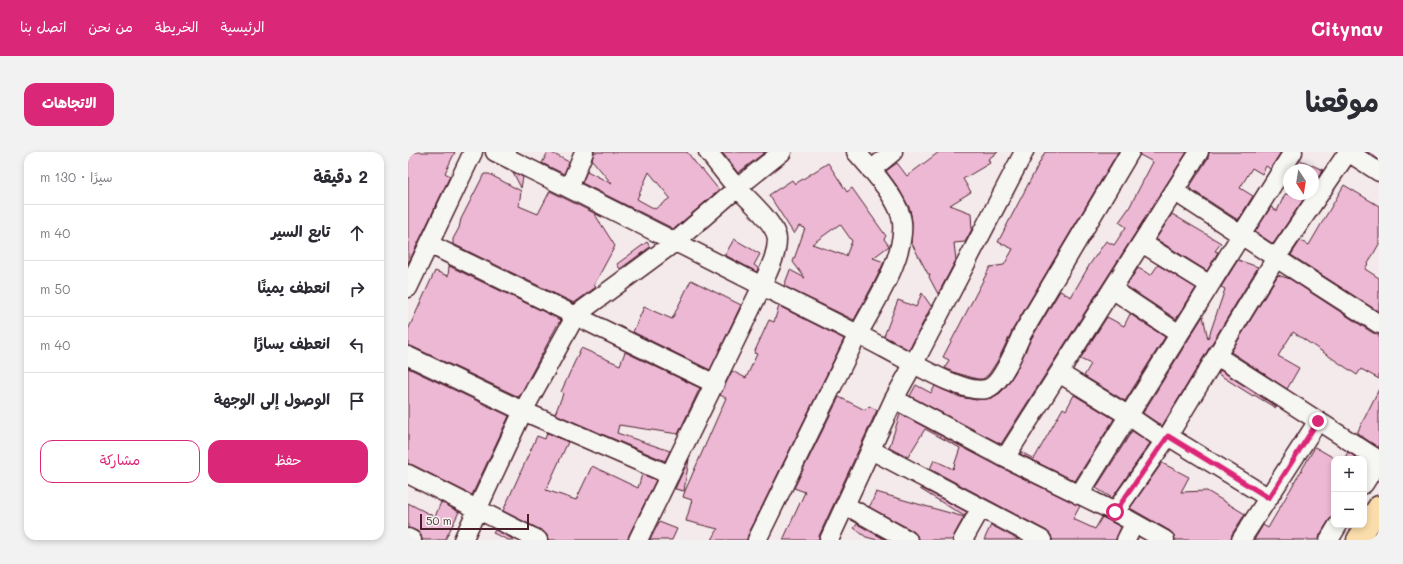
<!DOCTYPE html>
<html lang="ar">
<meta charset="utf-8">
<style>
body{margin:0;font-family:Mali,"Playpen Sans Arabic",sans-serif;background:#f2f2f3;color:#2b2b33;direction:rtl}
.controls{position:absolute;right:12px;bottom:12px;display:grid;overflow:hidden;border-radius:8px;box-shadow:0 2px 6px #0003}
.controls button{width:36px;height:36px;display:grid;place-items:center;padding:0;border:0;border-bottom:1px solid #e1e1e2;background:#fff;color:#2b2b33;font:20px sans-serif}
.compass{position:absolute;left:875px;top:12px;width:36px;height:36px;border-radius:50%;background:#fff;box-shadow:0 2px 6px #0003;rotate:168deg}
.scale{position:absolute;left:12px;bottom:10px;width:109px;box-sizing:border-box;padding-left:4px;border:2px solid #4a1f2b;border-top:0;font-size:11px;line-height:14px;white-space:nowrap;color:#4a1f2b;-webkit-text-stroke:3px #f6f6f2;paint-order:stroke}
.stop{position:absolute;width:12px;height:12px;margin:-9px;border:3px solid #db2777;border-radius:50%;background:#fff}
.stop.end{background:#db2777;border-color:#fff;box-shadow:0 1px 4px #0008}
.list{margin:0;padding:0;list-style:none}
h2{display:flex;justify-content:space-between;align-items:center;height:52px;margin:0;padding:0 16px;font-size:17px}
h2 small{font-size:13px;font-weight:400;color:#7c7c81}
.list li{display:grid;grid-template-columns:26px 1fr auto;gap:12px;align-items:center;box-sizing:border-box;height:56px;padding:0 16px;border-top:1px solid #e1e1e2}
.list b{display:block;font-size:15px;white-space:nowrap}
.list em{font-size:13px;font-style:normal;color:#7c7c81}
.actions{display:flex;gap:8px;padding:12px 16px}
.actions a{flex:1;padding:9px 0;border:1px solid #db2777;border-radius:12px;text-align:center;font-size:14px;color:#db2777}
.actions .main{background:#db2777;color:#fff}
.icon{flex:none;width:22px;height:22px;fill:none;stroke:currentColor;stroke-width:2;stroke-linecap:round;stroke-linejoin:round}
.map{position:relative;flex:none;width:971px;height:388px;overflow:hidden;direction:ltr;border-radius:12px}
header{display:flex;align-items:center;gap:24px;box-sizing:border-box;height:56px;padding:0 20px;background:#db2777;color:#fff}
header strong{font-size:19px}
nav{display:flex;gap:22px;margin-inline-start:auto;font-size:14px}
.intro{display:flex;align-items:center;justify-content:space-between;box-sizing:border-box;height:96px;padding:0 24px}
h1{margin:0;font-size:28px}
.button{padding:10px 18px;border-radius:12px;background:#db2777;color:#fff;font-size:14px;font-weight:700}
main{display:flex;gap:24px;padding:0 24px}
aside{flex:1;background:#fff;border-radius:12px;box-shadow:0 2px 6px #0003}
.map>svg:first-child{display:block}
.building{fill:#edb8d4;stroke:#4a1f2b;fill-rule:evenodd}
.lines{fill:none;stroke-linecap:round;stroke-linejoin:round}
.minor-casing{stroke:#4a1f2b;stroke-width:21}
.major-casing{stroke:#4a1f2b;stroke-width:25}
.minor{stroke:#f6f6f2;stroke-width:18}
.major{stroke:#fbddab;stroke-width:22}
.route{stroke:#db2777;stroke-width:5}
</style>
<header>
<strong>Citynav</strong>
<nav><a>الرئيسية</a><a>الخريطة</a><a>من نحن</a><a>اتصل بنا</a></nav>
</header>
<div class="intro"><h1>موقعنا</h1><a class="button">الاتجاهات</a></div>
<main>
<div class="map">
<svg width="971" height="388" viewBox="0 0 971 388">
<rect width="100%" height="100%" fill="#f4eaec"/>
<filter id="ink" filterUnits="userSpaceOnUse"><feTurbulence type="fractalNoise" baseFrequency=".025" numOctaves="2"/><feDisplacementMap in="SourceGraphic" scale="8" xChannelSelector="R" yChannelSelector="G"/><feConvolveMatrix kernelMatrix="1 2 1 2 8 2 1 2 1" color-interpolation-filters="sRGB"/></filter>
<g filter="url(#ink)">
<path class="building" d="M 0,0 L 47,0 L 37,21 L 42,24 L 0,112 Z
M 140,0 L 142,0 L 161,10 L 156,22 L 134,11 Z
M 186,0 L 279,0 L 293,18 L 294,17 L 311,38 L 266,77 L 174,31 L 179,19 L 204,32 L 184,8 ZM 241,20 L 262,46 L 247,57 L 229,47 Z
M 314,0 L 357,0 L 330,21 Z
M 531,0 L 590,0 L 580,7 L 582,11 L 555,27 L 563,40 L 542,53 L 563,61 L 564,77 L 557,90 L 546,91 L 548,108 L 530,142 L 521,125 L 522,122 L 520,122 L 503,90 L 504,70 L 502,57 L 491,37 L 478,19 L 489,11 L 499,24 Z
M 637,0 L 710,0 L 605,177 L 590,208 L 581,222 L 575,227 L 569,227 L 545,220 L 537,216 L 541,208 L 535,205 L 582,115 L 596,113 L 605,97 L 590,90 Z
M 732,0 L 779,0 L 593,292 L 502,244 L 508,233 L 523,241 L 527,234 L 552,245 L 568,248 L 583,246 L 591,242 L 597,236 L 608,219 L 623,187 L 652,139 L 663,145 L 682,112 L 698,89 L 706,93 L 718,75 L 711,70 L 721,56 L 745,10 L 732,3 Z
M 801,0 L 873,0 L 862,17 L 858,14 L 854,22 L 844,16 L 832,36 L 845,44 L 830,68 L 781,36 L 800,6 Z
M 959,0 L 971,0 L 971,8 Z
M 892,8 L 915,18 L 905,33 L 905,18 L 886,18 Z
M 420,11 L 439,40 L 444,36 L 478,84 L 476,87 L 481,94 L 465,106 L 476,110 L 468,127 L 446,168 L 376,134 L 382,118 L 397,126 L 385,110 L 397,76 L 391,74 L 386,82 L 361,43 L 384,28 L 387,32 ZM 432,72 L 444,89 L 438,104 L 404,92 Z
M 105,20 L 115,25 L 113,36 Z
M 76,22 L 81,22 L 113,39 L 111,54 L 130,62 L 142,39 L 194,65 L 186,61 L 207,94 L 186,133 L 188,135 L 166,151 L 45,92 L 45,87 L 51,76 L 53,67 Z
M 936,33 L 971,54 L 971,92 L 957,117 L 971,126 L 971,160 L 883,103 L 892,89 L 901,93 Z
M 877,42 L 899,42 L 865,92 L 847,80 L 863,55 L 869,59 Z
M 764,62 L 813,91 L 807,99 L 810,100 L 799,119 L 748,87 Z
M 326,87 L 352,102 L 346,113 L 350,116 L 349,120 L 317,103 Z
M 239,90 L 242,95 L 212,117 L 209,112 Z
M 830,108 L 850,115 L 754,274 L 735,261 L 795,164 L 800,187 L 817,137 L 813,135 Z
M 750,113 L 788,136 L 768,167 L 718,134 L 730,116 L 743,123 Z
M 41,114 L 153,168 L 152,171 L 151,170 L 111,245 L 5,195 L 0,194 L 0,178 L 27,119 L 40,124 Z
M 870,123 L 882,127 L 965,181 L 971,182 L 971,227 L 953,217 L 949,223 L 885,180 L 870,204 L 891,216 L 879,237 L 823,200 Z
M 283,128 L 333,153 L 302,218 L 225,180 L 236,155 L 264,167 Z
M 514,141 L 523,154 L 524,153 L 501,198 L 476,184 L 490,148 L 508,155 Z
M 371,154 L 436,187 L 340,383 L 339,388 L 304,388 L 310,377 L 278,369 L 284,348 L 275,345 L 277,339 L 318,246 L 312,243 L 324,219 L 338,226 L 349,202 L 346,201 L 361,168 L 366,170 Z
M 722,162 L 757,185 L 717,249 L 676,224 L 683,212 L 672,207 L 699,165 L 716,174 Z
M 173,196 L 212,213 L 217,200 L 292,236 L 270,282 L 211,273 L 209,281 L 262,299 L 257,309 L 147,262 L 155,242 L 153,240 Z
M 0,216 L 101,264 L 64,343 L 5,313 L 0,312 Z
M 812,218 L 869,255 L 868,256 L 846,243 L 845,244 L 810,222 Z
M 971,237 L 971,296 L 949,281 Z
M 666,243 L 706,267 L 667,329 L 612,302 L 613,300 L 626,307 L 655,256 L 658,258 Z
M 431,245 L 457,258 L 461,254 L 469,258 L 411,384 L 411,388 L 375,388 L 397,340 L 386,336 Z
M 492,262 L 592,315 L 672,354 L 665,367 L 687,377 L 694,365 L 713,375 L 708,388 L 644,388 L 643,383 L 639,379 L 522,317 L 526,308 L 545,317 L 552,296 L 517,277 L 500,305 L 481,296 Z
M 724,279 L 742,291 L 704,346 L 688,336 Z
M 139,281 L 160,290 L 138,338 L 168,348 L 184,314 L 230,336 L 234,322 L 248,328 L 221,383 L 220,388 L 140,388 L 139,383 L 135,379 L 95,359 L 129,284 L 137,287 Z
M 907,295 L 926,306 L 926,363 L 921,368 L 912,383 L 911,388 L 846,388 L 855,373 L 860,376 Z
M 940,300 L 950,307 L 936,307 Z
M 281,307 L 276,339 L 267,337 L 271,328 Z
M 754,311 L 781,325 L 773,340 L 799,339 L 837,362 L 824,382 L 823,388 L 767,388 L 766,383 L 762,379 L 722,356 Z
M 513,336 L 559,360 L 556,364 L 512,337 Z
M 468,340 L 510,352 L 556,365 L 546,383 L 545,388 L 510,388 L 509,383 L 505,379 L 461,355 L 464,350 Z
M 33,350 L 51,360 L 37,388 L 14,388 L 13,383 L 9,379 L 0,376 L 0,351 L 27,365 Z
M 251,370 L 269,377 L 264,388 L 242,388 Z
M 449,372 L 478,388 L 469,388 L 458,385 L 446,376 Z
M 583,373 L 611,388 L 576,388 Z
M 87,378 L 107,388 L 100,388 L 85,381 Z"/>
<g class="lines">
<g class="minor-casing">
<path id="minor" d="M 87,0 C 176,43 264,88 352,133 C 393,154 435,174 476,196 C 498,207 555,243 578,237 C 593,234 608,195 614,182 L 722,0
M 940,0 L 971,20
M 463,18 L 485,0
M 161,36 L 176,0
M 766,39 L 868,106 L 971,172
M 734,91 L 802,133
M 21,92 L 307,232
M 0,136 L 65,0
M 704,137 L 771,182
M 0,204 L 115,259 L 262,323
M 809,204 L 971,308 L 956,332
M 651,221 L 721,264 L 757,289
M 486,247 L 597,306 L 707,360 L 757,388
M 760,284 L 861,346
M 463,298 L 634,388
M 597,306 L 791,0
M 0,322 L 130,388
M 671,343 L 885,0
M 437,353 L 500,388
M 707,360 L 760,284 L 868,106 L 940,0
M 0,386 L 4,388
M 55,388 L 115,259 L 168,163 L 267,90 L 329,36 L 374,0
M 230,388 L 354,134 C 360,119 369,104 369,87 C 368,72 340,47 329,36 C 319,25 310,12 300,0
M 349,388 C 381,323 413,257 445,192 C 462,157 498,108 494,70 C 492,48 462,16 448,0
M 421,388 L 486,247 L 506,211 L 616,0
M 555,388 L 573,356
M 718,388 L 726,372
M 833,388 L 910,269
M 921,388 L 930,373"/>
</g>
<g class="major-casing">
<path id="major" d="M 950,388 L 971,355"/>
</g>
<use href="#minor" class="minor"/>
<use href="#major" class="major"/>
</g>
</g>
<g class="lines" filter="url(#ink)">
<path class="route" d="M 707,360 L 760,284 L 861,346 L 910,269"/>
</g>
</svg>
<div class="controls">
<button>+</button>
<button>−</button>
</div>
<svg class="compass" viewBox="-18 -18 36 36"><path d="M0-13l5 13h-10z" fill="#e53935"/><path d="M0 13l5-13h-10z" fill="#7c7c81"/></svg>
<div class="scale">50 m</div>
<div class="stop" style="left:707px;top:360px"></div>
<div class="stop end" style="left:910px;top:269px"></div>
</div>
<aside>
<h2>2 دقيقة<small>سيرًا · 130 m</small></h2>
<ul class="list">
<li><svg class="icon" aria-label="ahead" viewBox="0 0 24 24"><path d="M12 20V5M6 11l6-6 6 6"/></svg><div><b>تابع السير</b></div><em>40 m</em></li>
<li><svg class="icon" aria-label="right" viewBox="0 0 24 24"><path d="M7 20v-9h11M14 6l5 5-5 5"/></svg><div><b>انعطف يمينًا</b></div><em>50 m</em></li>
<li><svg class="icon" aria-label="left" viewBox="0 0 24 24"><path d="M17 20v-9H6M10 6l-5 5 5 5"/></svg><div><b>انعطف يسارًا</b></div><em>40 m</em></li>
<li><svg class="icon" aria-label="arrive" viewBox="0 0 24 24"><path d="M6 21V4h12l-3 4 3 4H6"/></svg><div><b>الوصول إلى الوجهة</b></div></li>
</ul>
<div class="actions"><a class="main">حفظ</a><a>مشاركة</a></div>
</aside>
</main>
